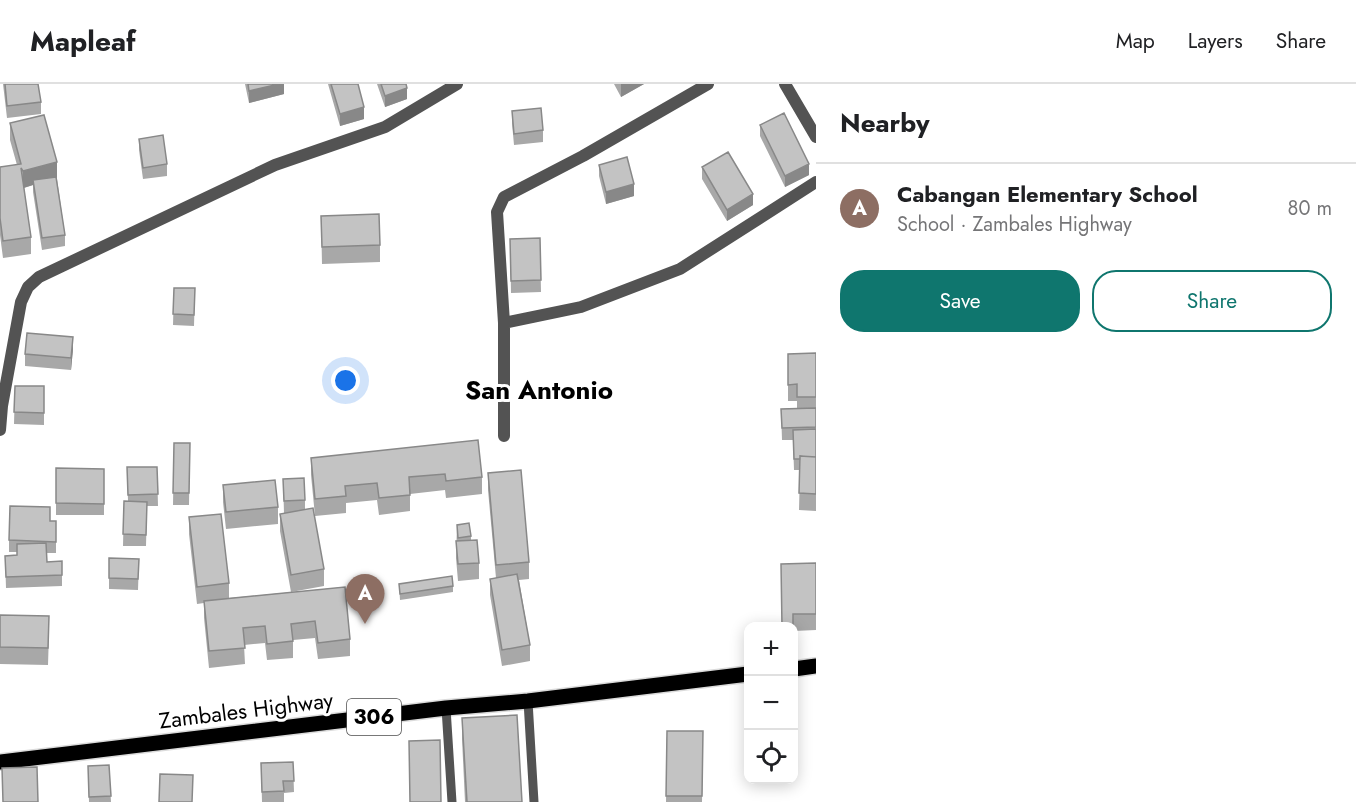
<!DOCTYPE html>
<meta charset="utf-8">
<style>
body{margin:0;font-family:Jost,sans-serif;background:#f6f6f6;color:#202124}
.controls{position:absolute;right:18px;bottom:18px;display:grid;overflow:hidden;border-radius:12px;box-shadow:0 3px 15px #0003}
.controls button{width:54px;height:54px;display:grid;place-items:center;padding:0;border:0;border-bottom:2px solid #e0e0e0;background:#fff;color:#202124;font:30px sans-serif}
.you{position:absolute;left:346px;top:297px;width:21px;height:21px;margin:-15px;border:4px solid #fff;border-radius:50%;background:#1a73e8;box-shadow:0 0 0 9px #1a73e833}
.badge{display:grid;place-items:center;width:39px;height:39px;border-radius:50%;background:#0f766e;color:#fff;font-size:20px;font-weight:700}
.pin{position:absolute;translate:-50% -50px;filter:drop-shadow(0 2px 3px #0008)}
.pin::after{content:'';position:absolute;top:32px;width:21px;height:18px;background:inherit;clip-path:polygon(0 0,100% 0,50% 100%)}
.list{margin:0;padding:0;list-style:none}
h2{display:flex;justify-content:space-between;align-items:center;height:78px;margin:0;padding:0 24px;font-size:26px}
h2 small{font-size:20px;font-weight:400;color:#757577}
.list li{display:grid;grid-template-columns:39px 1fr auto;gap:18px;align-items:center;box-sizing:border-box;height:90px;padding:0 24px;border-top:2px solid #e0e0e0}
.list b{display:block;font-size:22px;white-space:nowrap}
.list p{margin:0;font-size:20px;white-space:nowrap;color:#757577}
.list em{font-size:20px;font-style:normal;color:#757577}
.actions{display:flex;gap:12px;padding:18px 24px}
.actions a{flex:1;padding:14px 0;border:2px solid #0f766e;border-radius:24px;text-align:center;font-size:21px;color:#0f766e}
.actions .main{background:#0f766e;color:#fff}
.icon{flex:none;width:33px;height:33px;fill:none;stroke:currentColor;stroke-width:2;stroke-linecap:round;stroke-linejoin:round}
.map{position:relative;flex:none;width:816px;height:718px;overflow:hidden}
header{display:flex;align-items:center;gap:36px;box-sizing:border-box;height:84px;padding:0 30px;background:#fff;border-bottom:2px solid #e0e0e0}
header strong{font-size:28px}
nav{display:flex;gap:33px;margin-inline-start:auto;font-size:21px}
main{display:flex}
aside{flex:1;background:#fff}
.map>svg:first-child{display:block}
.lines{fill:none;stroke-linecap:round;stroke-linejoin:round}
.primary-casing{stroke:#dbdbdb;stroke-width:18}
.service{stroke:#535353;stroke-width:9}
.minor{stroke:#535353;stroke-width:12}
.tertiary{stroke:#535353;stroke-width:12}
.primary{stroke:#000;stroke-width:15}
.wall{fill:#a8a8a8}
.shaded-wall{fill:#888}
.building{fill:#c3c3c3;stroke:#888;stroke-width:1.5}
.labels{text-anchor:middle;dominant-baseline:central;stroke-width:6;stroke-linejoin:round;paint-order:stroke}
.shield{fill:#fff;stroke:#4c4c4c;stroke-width:1.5}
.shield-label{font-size:21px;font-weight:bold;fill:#000}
.street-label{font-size:22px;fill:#000;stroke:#fff}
.quarter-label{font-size:26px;font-weight:bold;fill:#000;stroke:#fff}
</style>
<header>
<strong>Mapleaf</strong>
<nav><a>Map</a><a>Layers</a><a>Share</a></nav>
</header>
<main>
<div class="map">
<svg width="816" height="718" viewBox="0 0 816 718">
<rect width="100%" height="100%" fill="#fff"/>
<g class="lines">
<g class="primary-casing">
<path id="primary" d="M 794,585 L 816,582
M 0,678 L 446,624 L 528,617 L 748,590"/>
</g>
<path class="service" d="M 528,617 L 534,718
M 446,624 L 452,718"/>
<path class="minor" d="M 785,0 L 816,53
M 504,239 L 581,223 L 680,185 L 816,98
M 504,352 L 504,239 L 497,128 L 504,113 L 583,72 L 708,0"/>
<path class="tertiary" d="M 0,346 L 2,322 L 21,218 L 28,203 L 39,193 L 275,81 L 385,43 L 457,0"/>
<use href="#primary" class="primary"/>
</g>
<path class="wall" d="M 3,0 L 38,0 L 41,18 L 41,30 L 7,34 Z
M 245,0 L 284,0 L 284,10 L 249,19 Z
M 328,0 L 358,0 L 364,35 L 340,42 Z
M 377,0 L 406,0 L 407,15 L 385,23 Z
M 614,0 L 644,0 L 621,13 Z
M 512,27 L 543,46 L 543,58 L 514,61 L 512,39 Z
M 10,39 L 57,95 L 65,151 L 65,162 L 42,166 L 33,108 L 33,101 L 24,104 L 31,153 L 31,170 L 3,174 L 0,151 L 0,83 L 17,81 L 10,56 Z
M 760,41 L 809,91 L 785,103 L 760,52 Z
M 139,55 L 167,80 L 167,92 L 143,95 L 139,66 Z
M 599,81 L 634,112 L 606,120 L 599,92 Z
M 702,83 L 753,121 L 727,137 L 702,95 Z
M 321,132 L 380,161 L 380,178 L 322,180 Z
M 540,154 L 541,208 L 511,209 L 510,155 Z
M 174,204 L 195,204 L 194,242 L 173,241 Z
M 73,265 L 71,286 L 25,282 L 25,270 Z
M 816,269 L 816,427 L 799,426 L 800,386 L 794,386 L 793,356 L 782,356 L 781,325 L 797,324 L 797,317 L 788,317 L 788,270 Z
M 15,302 L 44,302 L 44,341 L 14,340 Z
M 174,359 L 190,359 L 189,421 L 173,421 Z
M 311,374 L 482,393 L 482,410 L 446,414 L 445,406 L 410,410 L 410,427 L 379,431 L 377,416 L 346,419 L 346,429 L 315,432 L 311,391 Z
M 127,383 L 157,383 L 158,422 L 147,422 L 146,462 L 123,462 L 124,417 L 128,417 Z
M 56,384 L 104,385 L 104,431 L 56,431 Z
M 488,389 L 529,478 L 529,495 L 519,496 L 530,561 L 530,577 L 502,582 L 490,511 L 490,495 L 496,494 L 488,406 Z
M 283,395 L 305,416 L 305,426 L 324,485 L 324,502 L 291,508 L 280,447 L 280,430 L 284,429 Z
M 223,401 L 278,423 L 278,440 L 226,445 L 223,418 Z
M 189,433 L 229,499 L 229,514 L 345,503 L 350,555 L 350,572 L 318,575 L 315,554 L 293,556 L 293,574 L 267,576 L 265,559 L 244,561 L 245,580 L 209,584 L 204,534 L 204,519 L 197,520 L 189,450 Z
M 50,437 L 56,437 L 56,469 L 46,469 L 47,478 L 62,477 L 62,502 L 6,504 L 5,472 L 17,471 L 17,468 L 9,468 L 9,456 Z
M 457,441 L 471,452 L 471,456 L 479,479 L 479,495 L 458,497 L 456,474 Z
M 109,474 L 139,475 L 138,506 L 109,505 Z
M 816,479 L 816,546 L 794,547 L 794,543 L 782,543 Z
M 399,500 L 453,502 L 453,508 L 400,516 Z
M 0,531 L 49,549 L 48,581 L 0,580 Z
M 462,634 L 522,718 L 465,718 L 462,655 Z
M 667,647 L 703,647 L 702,718 L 666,718 Z
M 293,678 L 294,708 L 284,709 L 284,718 L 262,718 L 261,679 Z
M 109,681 L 111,718 L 89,718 L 88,682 Z"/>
<path class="shaded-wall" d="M 279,0 L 284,0 L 284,10 L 249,19 L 249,7 Z
M 621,0 L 644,0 L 621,13 Z
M 407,4 L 407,15 L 385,23 L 385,12 Z
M 364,23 L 364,35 L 340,42 L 340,30 Z
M 57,78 L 57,95 L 33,96 L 33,101 L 23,104 L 23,87 Z
M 809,80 L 809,91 L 785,103 L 785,92 Z
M 634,100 L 634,112 L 606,120 L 606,108 Z
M 753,110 L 753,121 L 727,137 L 727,126 Z
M 73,253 L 73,265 L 71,286 L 71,274 Z"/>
<path class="building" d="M 5,0 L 38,0 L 41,18 L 7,22 Z
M 248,0 L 279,0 L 249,7 Z
M 331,0 L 358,0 L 364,23 L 340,30 Z
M 381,0 L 406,0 L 407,4 L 385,12 Z
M 541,24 L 543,46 L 514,50 L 512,27 Z
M 784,29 L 809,80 L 785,92 L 760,41 Z
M 44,31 L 57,78 L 23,87 L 21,84 L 31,153 L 3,157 L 0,134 L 0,83 L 21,80 L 10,39 Z
M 163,51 L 167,80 L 143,84 L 139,55 Z
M 728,68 L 753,110 L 727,126 L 702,83 Z
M 627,73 L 634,100 L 606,108 L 599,81 Z
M 56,93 L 65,151 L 42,154 L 33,96 Z
M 379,130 L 380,161 L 322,163 L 321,132 Z
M 540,154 L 541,196 L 511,197 L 510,155 Z
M 174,204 L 195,204 L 194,231 L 173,230 Z
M 27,249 L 73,253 L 71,274 L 25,270 Z
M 816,269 L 816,313 L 797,313 L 797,300 L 788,301 L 788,270 Z
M 15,302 L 44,302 L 44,329 L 14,328 Z
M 816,324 L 816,343 L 782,344 L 781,325 Z
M 816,345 L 816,373 L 800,372 L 800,375 L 794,375 L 793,346 Z
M 478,356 L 482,393 L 446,397 L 445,390 L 409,393 L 410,411 L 379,414 L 377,399 L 345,402 L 346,412 L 315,415 L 311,374 Z
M 174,359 L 190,359 L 189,409 L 173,409 Z
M 800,372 L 816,373 L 816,410 L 799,409 Z
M 127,383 L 157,383 L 158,410 L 128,411 Z
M 56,384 L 104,385 L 104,420 L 56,419 Z
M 521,386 L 529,478 L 496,481 L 488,389 Z
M 304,394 L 305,416 L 284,417 L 283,395 Z
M 275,396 L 278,423 L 226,428 L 223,401 Z
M 124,417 L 147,418 L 146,451 L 123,450 Z
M 10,422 L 50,423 L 50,437 L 56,437 L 56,458 L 9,456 Z
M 313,424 L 324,485 L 291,491 L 280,430 Z
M 221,430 L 229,499 L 197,503 L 189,433 Z
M 469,439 L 471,452 L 458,454 L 457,441 Z
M 477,456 L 479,479 L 458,480 L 456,457 Z
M 46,459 L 47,478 L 62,477 L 62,491 L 6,493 L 5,472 L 17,471 L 17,460 Z
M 109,474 L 139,475 L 138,495 L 109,494 Z
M 816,479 L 816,530 L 793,530 L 793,543 L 782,543 L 781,480 Z
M 517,490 L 530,561 L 502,566 L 490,495 Z
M 452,492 L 453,502 L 400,510 L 399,500 Z
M 345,503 L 350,555 L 318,559 L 315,537 L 291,540 L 293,557 L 267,560 L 265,542 L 243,544 L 245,564 L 209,567 L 204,517 Z
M 0,531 L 49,532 L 48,564 L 0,563 Z
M 517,631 L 522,718 L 467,718 L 462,634 Z
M 667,647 L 703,647 L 702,712 L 666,712 Z
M 440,656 L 441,718 L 410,718 L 409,657 Z
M 293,678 L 294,697 L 283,697 L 284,707 L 262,708 L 261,679 Z
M 109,681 L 111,712 L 89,713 L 88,682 Z
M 37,683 L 38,718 L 3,718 L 2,684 Z
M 160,690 L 193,691 L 192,718 L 159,718 Z"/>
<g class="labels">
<rect class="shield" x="347" y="615" width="54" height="36" rx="4.5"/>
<g class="shield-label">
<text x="374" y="633">306</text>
</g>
<g class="street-label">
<text transform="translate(246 626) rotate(-7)">Zambales Highway</text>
</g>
<g class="quarter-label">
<text x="539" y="306">San Antonio</text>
</g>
</g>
</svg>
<div class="controls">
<button>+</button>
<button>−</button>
<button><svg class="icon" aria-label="locate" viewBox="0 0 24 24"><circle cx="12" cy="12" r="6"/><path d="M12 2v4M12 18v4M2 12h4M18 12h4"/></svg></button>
</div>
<div class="you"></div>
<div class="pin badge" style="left:365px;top:540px;background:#8d6e63">A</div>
</div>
<aside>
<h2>Nearby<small></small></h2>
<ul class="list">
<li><span class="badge" style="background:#8d6e63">A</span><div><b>Cabangan Elementary School</b><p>School · Zambales Highway</p></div><em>80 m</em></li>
</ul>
<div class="actions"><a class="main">Save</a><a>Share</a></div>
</aside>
</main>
